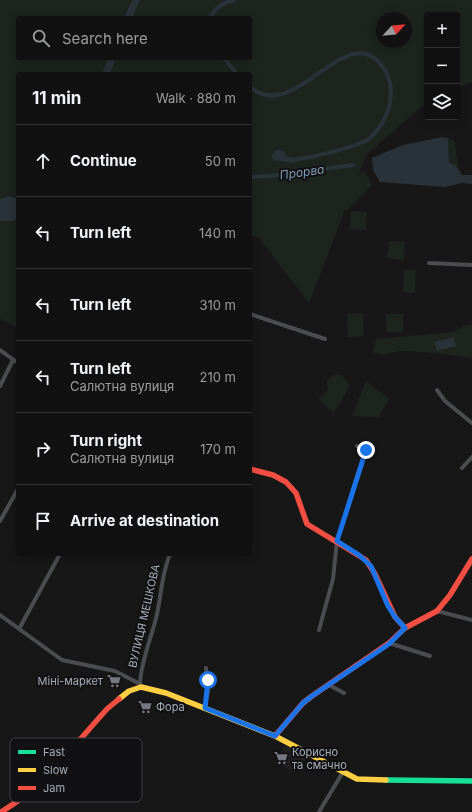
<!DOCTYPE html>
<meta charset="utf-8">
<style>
body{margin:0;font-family:Inter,sans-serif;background:#1e1f1f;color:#f1f3f6}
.controls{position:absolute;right:12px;top:12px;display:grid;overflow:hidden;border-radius:4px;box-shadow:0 2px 10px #0003}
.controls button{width:36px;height:36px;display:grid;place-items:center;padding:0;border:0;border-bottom:1px solid #303131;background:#111;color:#f1f3f6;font:20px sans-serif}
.compass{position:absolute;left:376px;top:12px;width:36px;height:36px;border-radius:50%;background:#111;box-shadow:0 2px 10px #0003;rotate:64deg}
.stop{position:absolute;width:12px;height:12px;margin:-9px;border:3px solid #1a73e8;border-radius:50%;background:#fff}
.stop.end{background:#1a73e8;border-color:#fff;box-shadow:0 1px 4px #0008}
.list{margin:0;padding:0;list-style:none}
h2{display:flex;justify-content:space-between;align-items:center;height:52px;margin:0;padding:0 16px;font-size:17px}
h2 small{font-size:13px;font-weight:400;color:#9c9d9f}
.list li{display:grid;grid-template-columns:26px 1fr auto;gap:12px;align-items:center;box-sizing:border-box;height:72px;padding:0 16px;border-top:1px solid #303131}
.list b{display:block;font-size:15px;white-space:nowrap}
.list p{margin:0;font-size:13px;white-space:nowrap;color:#9c9d9f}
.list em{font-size:13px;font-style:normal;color:#9c9d9f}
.icon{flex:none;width:22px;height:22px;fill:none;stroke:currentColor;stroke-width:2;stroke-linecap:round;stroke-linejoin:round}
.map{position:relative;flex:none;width:472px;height:812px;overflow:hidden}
.search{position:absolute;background:#111;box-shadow:0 2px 10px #0003;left:16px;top:16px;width:236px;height:44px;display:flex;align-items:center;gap:10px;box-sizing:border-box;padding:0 14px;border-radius:4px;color:#9c9d9f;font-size:15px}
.panel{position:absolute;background:#111;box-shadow:0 2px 10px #0003;left:16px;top:72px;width:236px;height:484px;border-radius:4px}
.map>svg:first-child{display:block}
.built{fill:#212123}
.green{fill:#1d241e;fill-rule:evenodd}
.water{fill:#2a3239}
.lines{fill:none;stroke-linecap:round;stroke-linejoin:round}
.canal{stroke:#2a3239;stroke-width:4}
.river{stroke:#2a3239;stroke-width:7}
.street{stroke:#4b4c50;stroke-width:4}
.fast{stroke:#16e098;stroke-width:5.5}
.slow{stroke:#ffcf43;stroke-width:5.5}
.jam{stroke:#f24e42;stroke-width:5.5}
.route{stroke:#1a73e8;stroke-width:5}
.labels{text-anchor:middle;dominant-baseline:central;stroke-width:4;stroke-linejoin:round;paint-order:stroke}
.street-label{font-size:11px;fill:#a8adb8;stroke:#111113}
.poi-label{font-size:11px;fill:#a8adb8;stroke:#111113;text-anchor:start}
.water-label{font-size:12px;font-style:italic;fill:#7f9bb3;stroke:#111113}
.key{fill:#111113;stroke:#3e4045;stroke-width:1}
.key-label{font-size:11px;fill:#a8adb8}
</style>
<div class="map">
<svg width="472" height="812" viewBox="0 0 472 812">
<rect width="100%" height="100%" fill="#171717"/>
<path class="built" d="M 285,745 L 307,757 L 304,762 L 299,760 L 293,771 L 276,763 Z"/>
<path class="green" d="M 0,0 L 472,0 L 472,82 L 457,88 L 457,15 L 427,15 L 427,102 L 367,154 L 358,176 L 364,171 L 372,185 L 346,211 L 345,210 L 309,303 L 259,238 L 250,235 L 250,74 L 18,74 L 18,328 L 0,319 ZM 18,18 L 250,18 L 250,58 L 18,58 ZM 382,18 L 406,18 L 406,42 L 382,42 Z
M 448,138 L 454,140 L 460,173 L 453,163 L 449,162 Z
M 351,211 L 367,212 L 366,230 L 350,229 Z
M 389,241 L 405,242 L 404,260 L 387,258 Z
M 404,270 L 416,270 L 415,293 L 403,292 Z
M 363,313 L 364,336 L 348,337 L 347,314 Z
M 386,314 L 403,314 L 403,332 L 387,332 Z
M 467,325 L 472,325 L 472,359 L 468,357 C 447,354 425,352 403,351 C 390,351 387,358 373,352 L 376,339 L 453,332 Z
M 335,374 L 342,375 L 350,386 L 334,413 L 318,400 L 328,390 L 327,381 Z
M 366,381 L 389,399 L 379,417 L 352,416 Z"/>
<path class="water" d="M 442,137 L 448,138 L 449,162 L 455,165 L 462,175 L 472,175 L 472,184 L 462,183 L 445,187 L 380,182 L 373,170 L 372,158 L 403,145 Z
M 276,150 L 284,151 L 287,157 L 292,157 L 295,163 L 273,160 L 272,155 Z
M 9,196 L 14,198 L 18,197 L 18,218 L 13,221 L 0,221 L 0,199 Z
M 454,337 L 456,346 L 437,351 L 434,342 Z"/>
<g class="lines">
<path class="canal" d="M 210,18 C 215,8 224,2 234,0
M 224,58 L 237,74
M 250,87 C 296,126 346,16 383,67 C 390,77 392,90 390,102 C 388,115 380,129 370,138 C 359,147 303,160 288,160
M 250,177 L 271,176 L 353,165"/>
<path class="river" d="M 128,18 L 136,0
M 106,74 L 112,58"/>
<path class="street" d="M 429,263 L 472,265
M 250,314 L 325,339
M 0,350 L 18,363
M 0,386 L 13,360
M 437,390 L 445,401 L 472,423
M 462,468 L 472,457
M 0,521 L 18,489
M 437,611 L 472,620
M 0,615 L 62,660 L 115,671 L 140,684 L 141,687
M 19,629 L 60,554
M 319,630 L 333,579 L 337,541 L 366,450 L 357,446
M 389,643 L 430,656
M 140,684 C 141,660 152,637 157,614 C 162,592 161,576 170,554
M 329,685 L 344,693
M 205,708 L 208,690 L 206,668
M 319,812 L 343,772"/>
<path class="fast" d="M 386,780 L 472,781"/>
<path class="slow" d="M 119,699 L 129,691 L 141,687 L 166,693 L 275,736 L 357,779 L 386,780"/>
<path class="jam" d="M 250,469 L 273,475 L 286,482 L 296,493 L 307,524 L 366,560 L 375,574 L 395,617 L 405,628
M 275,736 L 303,703 L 312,696 L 389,643 L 405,628 L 437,611 L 450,595 L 472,559
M 1,812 C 44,787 74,745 107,709 L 119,699"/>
</g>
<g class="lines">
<path class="route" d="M 208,680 L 205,708 L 275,736 L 303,703 L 312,696 L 389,644 L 405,628 L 395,617 L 388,606 L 371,566 L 359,555 L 337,541 L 366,450"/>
</g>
<defs>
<g id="supermarket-bare" transform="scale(1.08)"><path d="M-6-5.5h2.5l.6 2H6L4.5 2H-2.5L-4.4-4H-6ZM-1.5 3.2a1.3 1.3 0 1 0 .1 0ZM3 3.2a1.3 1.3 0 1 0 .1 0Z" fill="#757880" stroke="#111113" stroke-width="2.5" paint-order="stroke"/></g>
</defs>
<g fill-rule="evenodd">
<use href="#supermarket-bare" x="114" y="681"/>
<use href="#supermarket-bare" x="145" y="707"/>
<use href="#supermarket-bare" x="281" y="758"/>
</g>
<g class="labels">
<g class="street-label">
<text transform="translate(144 616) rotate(-77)">ВУЛИЦЯ МЕШКОВА</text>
</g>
<g class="poi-label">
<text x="103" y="681" text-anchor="end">Міні-маркет</text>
<text x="156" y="707">Фора</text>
<text x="292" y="752">Корисно<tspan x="292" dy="13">та смачно</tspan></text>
</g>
<g class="water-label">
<text transform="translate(302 172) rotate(-8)">Прорва</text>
</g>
</g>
<rect x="10" y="738" width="132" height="64" rx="6" class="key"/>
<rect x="18" y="750" width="18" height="4" fill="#16e098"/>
<rect x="18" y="768" width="18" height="4" fill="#ffcf43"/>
<rect x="18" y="786" width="18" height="4" fill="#f24e42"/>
<g class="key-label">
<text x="43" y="756">Fast</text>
<text x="43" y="774">Slow</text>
<text x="43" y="792">Jam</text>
</g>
</svg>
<div class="controls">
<button>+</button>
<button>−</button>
<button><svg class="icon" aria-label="layers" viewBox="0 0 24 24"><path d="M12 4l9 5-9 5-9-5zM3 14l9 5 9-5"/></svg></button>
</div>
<svg class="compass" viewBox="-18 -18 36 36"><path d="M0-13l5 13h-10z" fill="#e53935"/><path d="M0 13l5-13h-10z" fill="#9c9d9f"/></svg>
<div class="stop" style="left:208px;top:680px"></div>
<div class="stop end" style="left:366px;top:450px"></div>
<div class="search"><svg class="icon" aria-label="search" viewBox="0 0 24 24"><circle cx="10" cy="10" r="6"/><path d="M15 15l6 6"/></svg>Search here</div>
<section class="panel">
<h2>11 min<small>Walk · 880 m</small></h2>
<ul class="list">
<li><svg class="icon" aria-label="ahead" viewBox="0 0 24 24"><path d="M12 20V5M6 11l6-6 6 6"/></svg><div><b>Continue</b></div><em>50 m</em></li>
<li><svg class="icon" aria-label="left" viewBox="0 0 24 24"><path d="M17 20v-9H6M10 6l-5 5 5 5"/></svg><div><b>Turn left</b></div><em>140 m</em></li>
<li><svg class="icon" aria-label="left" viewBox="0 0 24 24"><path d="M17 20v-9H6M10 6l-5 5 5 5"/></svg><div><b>Turn left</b></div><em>310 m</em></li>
<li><svg class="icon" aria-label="left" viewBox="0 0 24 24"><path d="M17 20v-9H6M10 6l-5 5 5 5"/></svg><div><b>Turn left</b><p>Салютна вулиця</p></div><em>210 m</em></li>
<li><svg class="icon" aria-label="right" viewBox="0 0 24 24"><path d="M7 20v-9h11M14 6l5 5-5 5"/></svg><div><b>Turn right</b><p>Салютна вулиця</p></div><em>170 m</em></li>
<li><svg class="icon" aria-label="arrive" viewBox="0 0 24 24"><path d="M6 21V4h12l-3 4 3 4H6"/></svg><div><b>Arrive at destination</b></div></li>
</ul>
</section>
</div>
